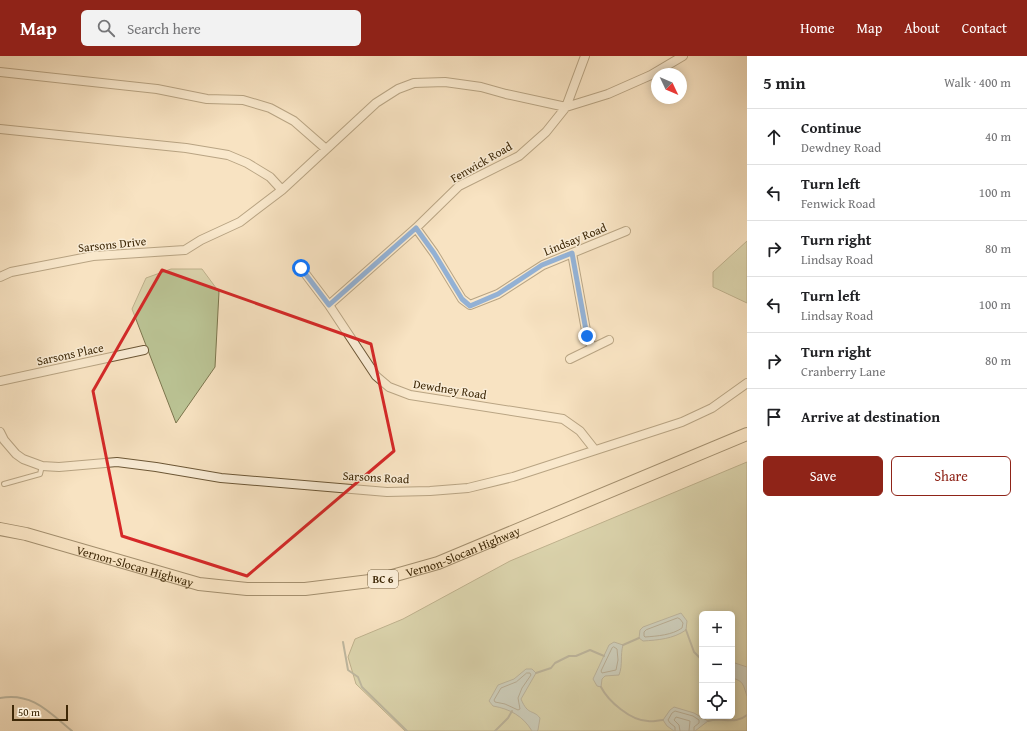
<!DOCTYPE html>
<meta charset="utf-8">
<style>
body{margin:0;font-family:"Gentium Book Plus",serif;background:#f2f2f2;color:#202124}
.controls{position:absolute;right:12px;bottom:12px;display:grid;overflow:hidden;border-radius:6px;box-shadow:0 2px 10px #0003}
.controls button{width:36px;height:36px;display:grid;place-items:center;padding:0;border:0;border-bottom:1px solid #e0e0e0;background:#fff;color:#202124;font:20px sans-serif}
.compass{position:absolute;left:651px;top:12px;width:36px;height:36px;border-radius:50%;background:#fff;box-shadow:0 2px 10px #0003;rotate:134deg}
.scale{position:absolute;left:12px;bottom:10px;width:56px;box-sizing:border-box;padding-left:4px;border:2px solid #3e2807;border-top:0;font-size:11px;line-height:14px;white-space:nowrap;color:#3e2807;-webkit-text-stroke:3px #faedd7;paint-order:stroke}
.stop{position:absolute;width:12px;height:12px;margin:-9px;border:3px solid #1a73e8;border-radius:50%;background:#fff}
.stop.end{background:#1a73e8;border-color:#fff;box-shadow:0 1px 4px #0008}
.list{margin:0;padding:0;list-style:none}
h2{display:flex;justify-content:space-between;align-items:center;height:52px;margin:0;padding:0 16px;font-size:17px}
h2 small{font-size:13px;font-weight:400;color:#757577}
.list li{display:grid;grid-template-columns:26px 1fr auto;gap:12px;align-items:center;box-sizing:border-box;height:56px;padding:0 16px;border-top:1px solid #e0e0e0}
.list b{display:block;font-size:15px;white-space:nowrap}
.list p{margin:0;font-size:13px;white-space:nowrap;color:#757577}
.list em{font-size:13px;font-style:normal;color:#757577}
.actions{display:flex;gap:8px;padding:12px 16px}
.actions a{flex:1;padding:9px 0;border:1px solid #8f2418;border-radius:6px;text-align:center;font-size:14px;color:#8f2418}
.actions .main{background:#8f2418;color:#fff}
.icon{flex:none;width:22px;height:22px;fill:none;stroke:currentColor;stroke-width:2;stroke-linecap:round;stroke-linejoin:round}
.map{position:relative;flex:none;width:747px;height:675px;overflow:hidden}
header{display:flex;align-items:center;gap:24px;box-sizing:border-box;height:56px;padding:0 20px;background:#8f2418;color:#fff}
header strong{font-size:19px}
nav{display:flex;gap:22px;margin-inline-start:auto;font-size:14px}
.search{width:280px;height:36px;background:#f2f2f2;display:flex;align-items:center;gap:10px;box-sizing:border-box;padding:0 14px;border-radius:6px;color:#757577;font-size:15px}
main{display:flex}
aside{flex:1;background:#fff}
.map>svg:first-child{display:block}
.green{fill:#bbc495;stroke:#7c764e;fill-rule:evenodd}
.water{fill:#a1bcbd;stroke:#798174}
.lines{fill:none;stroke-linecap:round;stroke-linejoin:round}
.shore{stroke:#707262;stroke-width:1}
.stream{stroke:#798174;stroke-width:2}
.lane-casing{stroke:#6c5736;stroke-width:6}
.street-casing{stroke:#6c5736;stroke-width:10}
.primary-casing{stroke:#3e2807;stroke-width:14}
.lane{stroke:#faedd7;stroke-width:4}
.street{stroke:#faedd7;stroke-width:8}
.primary{stroke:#f8e3c2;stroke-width:12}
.route{stroke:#1a73e8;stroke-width:5}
.marked{fill:none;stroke:#d62828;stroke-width:3;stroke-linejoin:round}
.labels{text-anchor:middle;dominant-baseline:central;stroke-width:3;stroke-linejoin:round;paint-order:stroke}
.shield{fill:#faedd7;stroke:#766345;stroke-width:1}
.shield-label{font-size:11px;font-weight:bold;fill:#3e2807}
.street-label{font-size:12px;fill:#3e2807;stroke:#faedd7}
</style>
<header>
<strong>Map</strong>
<div class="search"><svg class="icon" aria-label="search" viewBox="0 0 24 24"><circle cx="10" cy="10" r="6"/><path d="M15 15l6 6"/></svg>Search here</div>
<nav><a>Home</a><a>Map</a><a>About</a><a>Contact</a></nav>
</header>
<main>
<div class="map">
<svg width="747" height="675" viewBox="0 0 747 675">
<rect width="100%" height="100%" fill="#f8e3c2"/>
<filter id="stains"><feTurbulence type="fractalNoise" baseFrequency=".005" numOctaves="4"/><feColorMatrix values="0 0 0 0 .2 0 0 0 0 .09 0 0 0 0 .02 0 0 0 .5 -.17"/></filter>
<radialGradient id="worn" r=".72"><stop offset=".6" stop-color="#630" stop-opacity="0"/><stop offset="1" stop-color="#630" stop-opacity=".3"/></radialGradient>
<path class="green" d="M 747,185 L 747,247 L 713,231 L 713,216 Z
M 171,213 L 202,213 L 219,236 L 215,311 L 176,367 L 132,253 L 146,222 Z
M 747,406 L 747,675 L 405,675 L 356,628 L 348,601 L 355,583 L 403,563 L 510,505 ZM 702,558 L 732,558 L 732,660 L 702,660 Z"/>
<path class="water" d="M 681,557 L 687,565 L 686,574 C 673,583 658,584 643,585 L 639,582 L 640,574 L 643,571 Z
M 614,586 L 623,589 C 620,599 623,609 619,619 L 605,620 L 602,623 L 601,631 L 597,630 L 593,623 L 609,589 Z
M 732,606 L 747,611 L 747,640 C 743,629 744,625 732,622 Z
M 526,613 L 532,613 L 536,617 L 521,643 C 528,660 533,653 540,662 L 538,674 L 537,675 L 532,675 C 523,660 510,653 493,650 L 489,645 L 498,629 L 514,623 Z
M 674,651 L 694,657 L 708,665 L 695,675 L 674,675 L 667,670 L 663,664 L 670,654 Z"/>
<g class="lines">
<path class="shore" d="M 678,562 L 680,563 L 683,567 L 682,572 C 672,579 658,580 645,581 L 644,580 L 644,576 L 646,574 Z
M 614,591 L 617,593 L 618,604 L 616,614 L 602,617 L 601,615 L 612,592 Z
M 527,617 L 530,617 L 531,619 L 522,632 L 518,642 L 520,653 L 518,654 L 505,648 L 495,646 L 494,644 L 501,632 L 516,626 Z
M 675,675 L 675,671 L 670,667 L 668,664 L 672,657 L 675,655 L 693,660 L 699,664 L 699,667 L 694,671 L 694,675
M 680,675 L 679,669 L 674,664 L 676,661 L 690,665 L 689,675"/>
<path class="stream" d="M 686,574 L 694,596 L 702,604
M 343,586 L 348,614 L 358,621 L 362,631 L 407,675
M 623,589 L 639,582
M 536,617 L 551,612 L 555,607 L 569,600 L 576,600 L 590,594 L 604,600
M 601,631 C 608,645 631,665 648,665 C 653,666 658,664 663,664
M 0,642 C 32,636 49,656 72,675
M 708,665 C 722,661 736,669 747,659
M 495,675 L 508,662 L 512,655"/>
<g class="lane-casing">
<path id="lane" d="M 4,428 L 40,418 L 42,410"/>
</g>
<g class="street-casing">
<path id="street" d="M 0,16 L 157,33 L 207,43 L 243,44 L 270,52 L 294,65 L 326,93
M 0,73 L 186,92 L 228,99 L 247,107 L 270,121 L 282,134
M 416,172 L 434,197 L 462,243 L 470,249 L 498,238 L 543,209 L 626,175
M 572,197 L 587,280 L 592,291
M 301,212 L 329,249 L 376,320 L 389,331 L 410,339 L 563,363 L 580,375 L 595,394
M 0,221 L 11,216 L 93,200 L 185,194 L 201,184 L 240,166 L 282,134 L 376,47 L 398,33 L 414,27 L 445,26 L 481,31 L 506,38 L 566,51 L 608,38 L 651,19 L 683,0
M 329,249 L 416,172 L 459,130 L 519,100 L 546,76 L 566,51 L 585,0
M 570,303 L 609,284
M 0,325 L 144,294
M 0,376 L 4,384 L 16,398 L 23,403 L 42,410 L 59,411 L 117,406 L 156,411 L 221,422 L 387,436 L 430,435 L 468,432 L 513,421 L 682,366 L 712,352 L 747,327"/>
</g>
<g class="primary-casing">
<g id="primary">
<path id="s1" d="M 0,473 L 26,478 L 199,528 L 247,533 L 305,533 L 378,524 L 438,507 L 747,378"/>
</g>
</g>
<use href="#lane" class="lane"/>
<use href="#street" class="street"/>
<use href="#primary" class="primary"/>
</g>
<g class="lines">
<path class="route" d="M 301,212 L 329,249 L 416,172 L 434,197 L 462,243 L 470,250 L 498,238 L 542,209 L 572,197 L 587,280"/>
</g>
<path d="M0 0H747V675H0ZM 162,214 L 371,288 L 394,395 L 247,520 L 122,480 L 93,335 Z" fill="#f8e3c2" fill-opacity=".55" fill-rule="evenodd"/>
<path class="marked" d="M 162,214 L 371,288 L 394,395 L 247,520 L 122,480 L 93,335 Z"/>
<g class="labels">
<rect class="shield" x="368" y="514" width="30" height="18" rx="3"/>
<g class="shield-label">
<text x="383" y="523">BC 6</text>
</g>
<g class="street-label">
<text transform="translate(481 106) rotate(-30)">Fenwick Road</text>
<text transform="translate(575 183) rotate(-22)">Lindsay Road</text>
<text transform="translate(112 188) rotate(-6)">Sarsons Drive</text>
<text transform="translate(70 298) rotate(-12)">Sarsons Place</text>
<text transform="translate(450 333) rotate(9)">Dewdney Road</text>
<text transform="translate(376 421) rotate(3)">Sarsons Road</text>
<text stroke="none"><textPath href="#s1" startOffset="476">Vernon-Slocan Highway</textPath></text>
<text stroke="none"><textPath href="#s1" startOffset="140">Vernon-Slocan Highway</textPath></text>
</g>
</g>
<rect width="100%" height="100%" filter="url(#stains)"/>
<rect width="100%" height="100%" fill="url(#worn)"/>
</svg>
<div class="controls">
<button>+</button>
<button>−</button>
<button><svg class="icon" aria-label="locate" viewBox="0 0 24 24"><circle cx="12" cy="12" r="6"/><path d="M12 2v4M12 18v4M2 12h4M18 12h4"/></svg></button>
</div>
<svg class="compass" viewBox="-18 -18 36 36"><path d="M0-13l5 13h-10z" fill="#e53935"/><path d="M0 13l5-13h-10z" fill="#757577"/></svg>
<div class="scale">50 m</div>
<div class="stop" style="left:301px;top:212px"></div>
<div class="stop end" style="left:587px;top:280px"></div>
</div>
<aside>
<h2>5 min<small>Walk · 400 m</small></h2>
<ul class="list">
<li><svg class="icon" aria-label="ahead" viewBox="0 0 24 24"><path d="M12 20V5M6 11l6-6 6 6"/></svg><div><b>Continue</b><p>Dewdney Road</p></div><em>40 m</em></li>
<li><svg class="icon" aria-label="left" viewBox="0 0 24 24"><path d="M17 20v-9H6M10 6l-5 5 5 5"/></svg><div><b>Turn left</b><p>Fenwick Road</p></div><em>100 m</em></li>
<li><svg class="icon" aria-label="right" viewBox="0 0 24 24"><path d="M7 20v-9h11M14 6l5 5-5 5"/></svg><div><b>Turn right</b><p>Lindsay Road</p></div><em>80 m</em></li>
<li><svg class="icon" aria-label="left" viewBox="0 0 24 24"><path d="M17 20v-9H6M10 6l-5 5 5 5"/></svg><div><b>Turn left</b><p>Lindsay Road</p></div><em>100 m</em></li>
<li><svg class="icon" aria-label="right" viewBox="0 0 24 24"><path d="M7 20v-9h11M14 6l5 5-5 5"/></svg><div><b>Turn right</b><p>Cranberry Lane</p></div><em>80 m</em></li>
<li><svg class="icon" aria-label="arrive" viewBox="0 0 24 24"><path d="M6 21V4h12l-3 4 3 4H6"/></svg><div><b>Arrive at destination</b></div></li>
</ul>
<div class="actions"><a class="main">Save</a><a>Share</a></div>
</aside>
</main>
